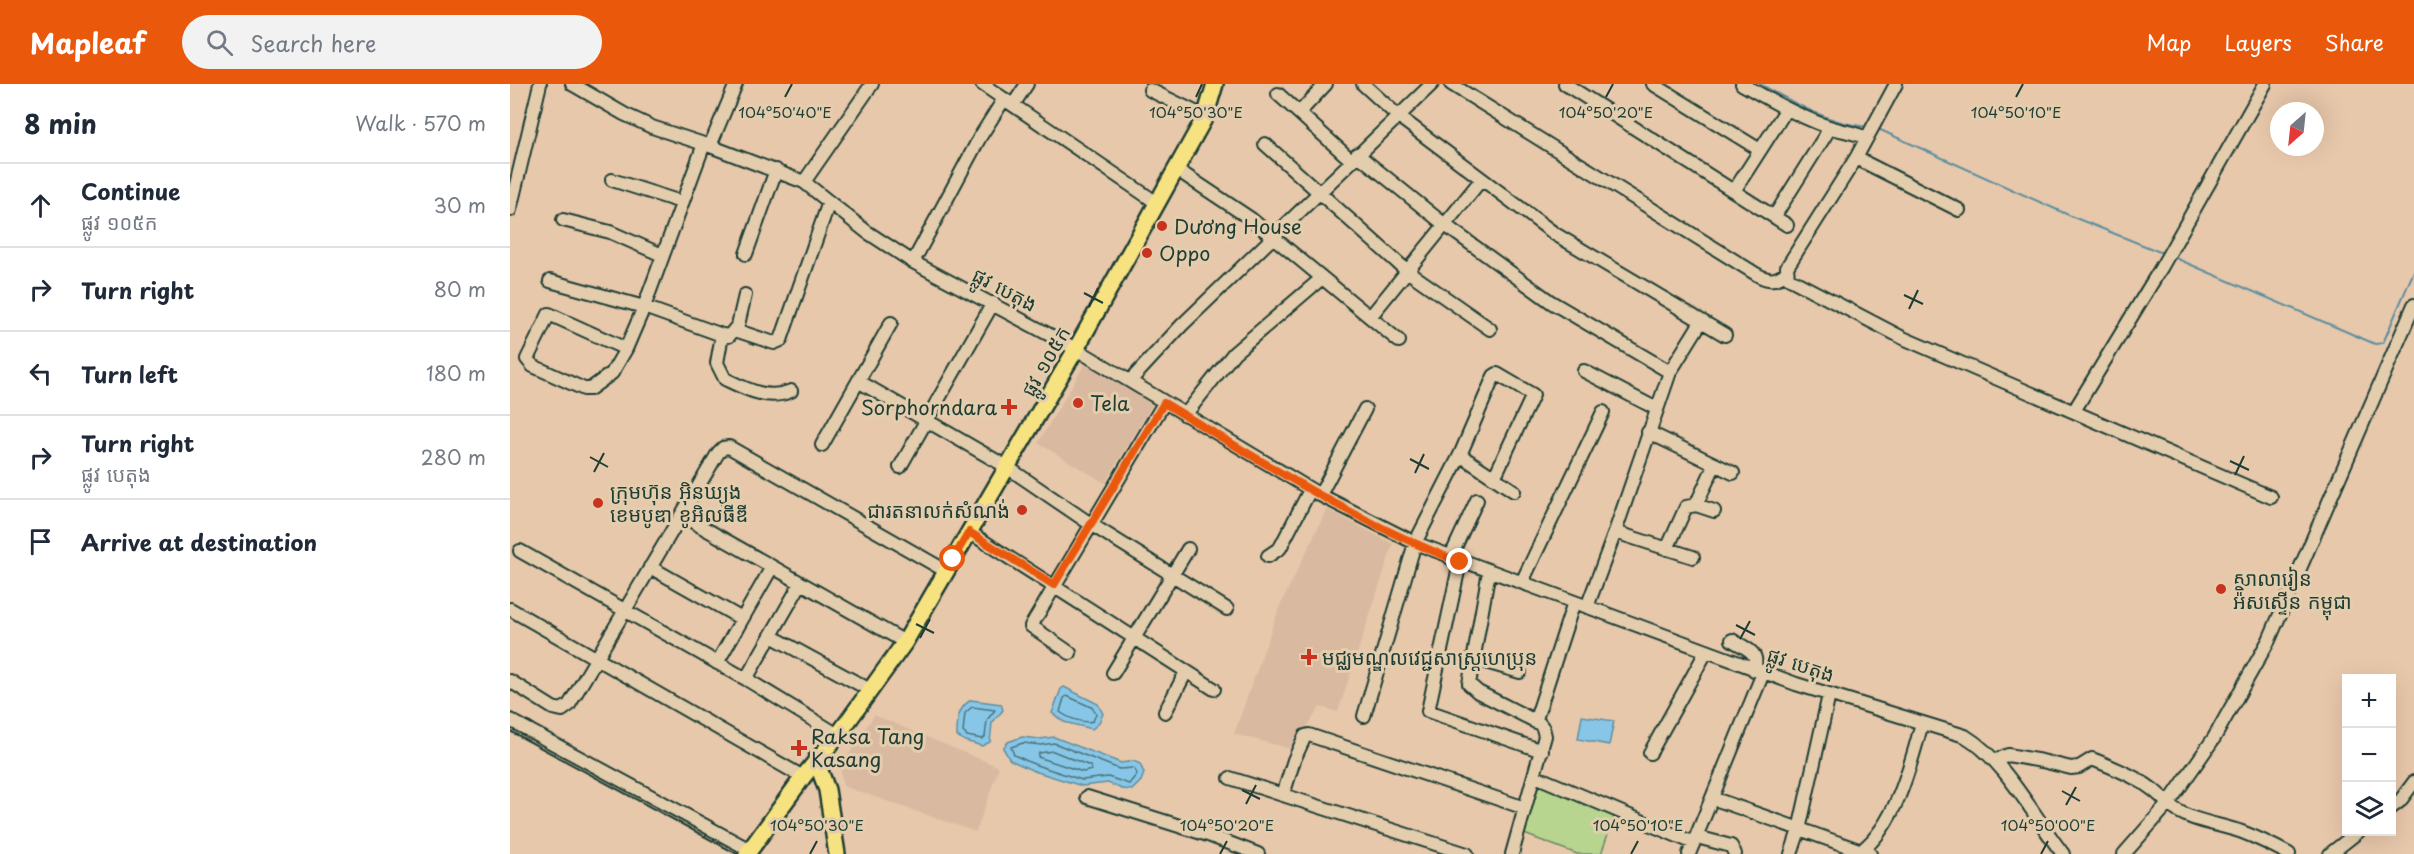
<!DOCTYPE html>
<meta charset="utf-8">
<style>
body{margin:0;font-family:"Playpen Sans","Noto Sans Khmer",sans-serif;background:#f2f2f3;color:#1f2937}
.controls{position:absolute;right:18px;bottom:18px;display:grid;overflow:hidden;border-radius:0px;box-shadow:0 6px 24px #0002}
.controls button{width:54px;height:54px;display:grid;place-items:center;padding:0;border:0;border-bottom:2px solid #e0e1e3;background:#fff;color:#1f2937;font:30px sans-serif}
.compass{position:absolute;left:1760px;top:18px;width:54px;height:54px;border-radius:50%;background:#fff;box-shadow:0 6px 24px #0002;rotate:207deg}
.stop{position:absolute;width:18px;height:18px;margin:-14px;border:4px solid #ea580c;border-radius:50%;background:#fff}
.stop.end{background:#ea580c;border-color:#fff;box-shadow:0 2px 6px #0008}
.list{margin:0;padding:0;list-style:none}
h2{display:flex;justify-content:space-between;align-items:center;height:78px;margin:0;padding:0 24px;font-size:26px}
h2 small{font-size:20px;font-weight:400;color:#747a83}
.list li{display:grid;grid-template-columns:39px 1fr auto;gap:18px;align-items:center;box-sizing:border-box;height:84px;padding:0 24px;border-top:2px solid #e0e1e3}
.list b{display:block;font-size:22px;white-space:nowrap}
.list p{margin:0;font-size:20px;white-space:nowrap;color:#747a83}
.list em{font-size:20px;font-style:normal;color:#747a83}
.icon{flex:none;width:33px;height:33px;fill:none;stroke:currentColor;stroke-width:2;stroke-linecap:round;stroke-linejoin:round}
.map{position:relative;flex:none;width:1904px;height:770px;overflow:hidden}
header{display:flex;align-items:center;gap:36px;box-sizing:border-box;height:84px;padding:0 30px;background:#ea580c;color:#fff}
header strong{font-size:28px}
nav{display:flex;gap:33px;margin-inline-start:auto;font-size:21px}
.search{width:420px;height:54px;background:#f2f2f3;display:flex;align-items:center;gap:15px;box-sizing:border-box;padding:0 21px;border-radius:33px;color:#747a83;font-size:22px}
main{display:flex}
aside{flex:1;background:#fff}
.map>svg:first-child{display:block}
.built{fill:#d9baa0}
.green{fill:#b7d58e;stroke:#6b8961;stroke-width:1.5}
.water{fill:#88c6e8;stroke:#5e8fa0;stroke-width:1.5}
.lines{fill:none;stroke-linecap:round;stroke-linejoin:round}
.shore{stroke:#49747c;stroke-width:1.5}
.stream{stroke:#5e8fa0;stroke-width:2}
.minor-casing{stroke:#1f3d34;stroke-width:16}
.major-casing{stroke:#1f3d34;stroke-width:20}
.minor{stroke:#e4cdad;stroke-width:12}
.major{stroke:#f7e281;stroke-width:15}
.rail{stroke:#1f3d34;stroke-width:2}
.route{stroke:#ea580c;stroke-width:8}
.ticks{fill:none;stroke:#1f3d34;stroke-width:2}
.poi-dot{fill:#c8321e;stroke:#e4cdad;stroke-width:2}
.labels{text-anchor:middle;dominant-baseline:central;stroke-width:6;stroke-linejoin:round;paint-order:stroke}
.poi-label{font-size:20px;fill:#1f3d34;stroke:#e4cdad;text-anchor:start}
.street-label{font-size:20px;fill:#1f3d34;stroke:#e4cdad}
.ticks-label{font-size:15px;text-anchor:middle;fill:#1f3d34;stroke:#e4cdad;stroke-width:6;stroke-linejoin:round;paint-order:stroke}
</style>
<header>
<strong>Mapleaf</strong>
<div class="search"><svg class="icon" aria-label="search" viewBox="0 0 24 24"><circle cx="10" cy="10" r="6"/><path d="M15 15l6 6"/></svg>Search here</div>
<nav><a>Map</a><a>Layers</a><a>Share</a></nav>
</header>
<main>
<aside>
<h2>8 min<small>Walk · 570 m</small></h2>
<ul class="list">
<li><svg class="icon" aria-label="ahead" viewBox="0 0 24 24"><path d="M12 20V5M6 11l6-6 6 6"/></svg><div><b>Continue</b><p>ផ្លូវ ១០៥ក</p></div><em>30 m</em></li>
<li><svg class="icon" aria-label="right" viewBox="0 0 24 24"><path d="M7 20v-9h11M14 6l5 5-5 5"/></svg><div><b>Turn right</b></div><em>80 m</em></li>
<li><svg class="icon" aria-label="left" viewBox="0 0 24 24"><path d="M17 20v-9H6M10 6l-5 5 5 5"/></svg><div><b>Turn left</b></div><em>180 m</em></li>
<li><svg class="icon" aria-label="right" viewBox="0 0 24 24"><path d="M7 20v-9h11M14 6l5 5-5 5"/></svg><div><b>Turn right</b><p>ផ្លូវ បេតុង</p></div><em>280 m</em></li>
<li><svg class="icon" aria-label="arrive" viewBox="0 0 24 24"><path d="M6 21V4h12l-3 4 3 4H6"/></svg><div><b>Arrive at destination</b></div></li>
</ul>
</aside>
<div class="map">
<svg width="1904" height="770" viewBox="0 0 1904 770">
<rect width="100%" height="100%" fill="#e8c8ab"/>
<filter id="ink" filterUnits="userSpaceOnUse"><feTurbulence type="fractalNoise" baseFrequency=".0167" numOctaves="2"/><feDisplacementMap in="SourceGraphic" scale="12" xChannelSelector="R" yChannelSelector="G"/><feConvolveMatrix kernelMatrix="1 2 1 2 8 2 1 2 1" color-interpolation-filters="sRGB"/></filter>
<g filter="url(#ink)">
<path class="built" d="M 576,278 L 644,318 L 595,399 L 528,359 Z
M 817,425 L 883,460 L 828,628 L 810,623 L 782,665 L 724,650 L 769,524 Z
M 364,631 L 489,683 L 466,748 L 333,702 L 330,684 Z"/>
<path class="green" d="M 1027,700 L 1105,730 L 1091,770 L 1067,770 L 1009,748 Z"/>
<path class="water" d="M 554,603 L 588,620 L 593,630 L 588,640 L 582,645 L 554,638 L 542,629 L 551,605 Z
M 461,616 L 491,620 L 493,626 L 482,639 L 480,658 L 472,662 L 455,657 L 447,652 C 447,638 447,624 461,616 Z
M 1072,632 L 1104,637 L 1099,661 L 1068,655 Z
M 512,653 L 530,655 L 544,653 L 611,679 L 624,677 L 630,680 L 634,689 L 631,697 L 622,706 L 612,705 L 598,699 L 572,702 L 524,687 L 500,676 L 493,664 L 498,658 Z"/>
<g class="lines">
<path class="shore" d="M 557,612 L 583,624 L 586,630 L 583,637 C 574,640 558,634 550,628 L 554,614 Z
M 462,623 L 485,626 L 477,636 L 475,653 L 472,655 L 457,652 L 453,648 L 455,629 Z
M 513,659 L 531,661 L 544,659 L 609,685 L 624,684 L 627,690 L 619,700 L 598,693 L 572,696 L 526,681 L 504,671 L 501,663 Z
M 543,667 L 580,682 L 582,686 L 573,688 L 528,673 L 529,669 Z"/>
<path class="stream" d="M 1250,0 C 1282,18 1320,40 1358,43
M 1366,44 L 1563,133 L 1655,170
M 1663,173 L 1865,260 L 1873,259 L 1904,187"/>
<g class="minor-casing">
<path id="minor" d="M 62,0 L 114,30 L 142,43 L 200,62 L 294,98 L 357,148 L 403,178 L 566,265 L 810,411 L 905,459 L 1286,600 L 1455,652 C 1495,676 1524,733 1553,770
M 472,0 L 647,119
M 853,0 L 888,32 L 1045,150 L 1215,251
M 941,0 L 1246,190 C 1258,197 1266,198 1277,188
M 1055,0 L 1277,141
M 1143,0 L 1250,66
M 1232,0 C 1260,16 1286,31 1316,42 C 1330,47 1344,48 1357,54
M 1386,0 L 1346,74 L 1277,183 L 1278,194 L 1393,254 L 1761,413
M 640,6 L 695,33
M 768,10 L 841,76
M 503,21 L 517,0
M 789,29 L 816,0
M 755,60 L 897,187 L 980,245
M 200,62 L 226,0
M 847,70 L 935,141 L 1041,218 L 1160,288
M 1346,74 L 1449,126
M 666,85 L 741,135 L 889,257
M 102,96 L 171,118
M 294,98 L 362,0
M 1224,107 L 1276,26
M 0,126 L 30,0
M 1264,133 L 1320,44
M 53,136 L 100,148 L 152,171
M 236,170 L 266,86
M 403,178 L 470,53 L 494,15
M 40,197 L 134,223 L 212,251 L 219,252 L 228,241 L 235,211
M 860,233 L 971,96
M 225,246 L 264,259 L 271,256 L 319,118
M 212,251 L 207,279 L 215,295 C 236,305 258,317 281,307
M 116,265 L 39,230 L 17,275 L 23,282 L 74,305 L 80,305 L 102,289 L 116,265 L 134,223 L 194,60
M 1074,287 L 1147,325
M 348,297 L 497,383 L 582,441 L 717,525
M 620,297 L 672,241 L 922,0
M 1564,327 L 1651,184 L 1755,0
M 675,331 L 724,269 L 812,194
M 1138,348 L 1223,389
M 312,361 L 381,239
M 950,371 L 1004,407
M 390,383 L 483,219
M 810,411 L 855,325
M 1186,421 L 1205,380
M 171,431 L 395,558
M 459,448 L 704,605
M 1105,448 L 1183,473
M 1157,465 L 1176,423 L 1186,421 L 1204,427
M 10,467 L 236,595 L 328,651
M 758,472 L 770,464 L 800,406
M 940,474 L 967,416
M 950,478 L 918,627 L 1032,667
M 140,483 L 232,535
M 979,487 L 959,600 L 968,608 L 1029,639 L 1033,644 L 1035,652 L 1002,770
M 1012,498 L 1093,328
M 1077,523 L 1105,448 L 1160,288 L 1191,238
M 0,525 L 293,693
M 261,552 L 360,606
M 1222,556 C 1236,565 1250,567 1244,586
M 560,569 L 521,542 L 654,319
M 962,574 L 1010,588
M 207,579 L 262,483
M 603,589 L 678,465
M 236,595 L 291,499
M 0,597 L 43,624 L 52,626 L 59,621 L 208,369 L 213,364 L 219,363 L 436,487
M 655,628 L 676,588
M 854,632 L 905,459 L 950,371 L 984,292 L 987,290 L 1023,311 L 984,394
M 0,636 L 240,766
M 1025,638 L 1064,518
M 1140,669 L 1196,568
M 1485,677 L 1498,671 L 1532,677 L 1561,684 L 1569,683 L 1582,675 C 1609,686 1639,697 1658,720 L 1614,770
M 1025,692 L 1184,759
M 720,694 L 957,770
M 773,711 L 784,676 L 795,652 L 799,651 L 1015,724
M 577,713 L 698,751 L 748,770
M 1202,714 L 1360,770
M 1882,723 L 1890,717 L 1904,698
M 1187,753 L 1221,762 L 1225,770
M 1351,767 C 1386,741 1401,679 1412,639
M 1179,770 L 1253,589
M 1281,770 L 1289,746 L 1319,611
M 1779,770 C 1764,762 1748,754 1732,748 C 1707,739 1679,738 1658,720 L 1704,654 L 1759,556 L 1904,221
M 1820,770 L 1848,748"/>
</g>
<g class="major-casing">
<path id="major" d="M 306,676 L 317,706 L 327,770
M 237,770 L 293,693 L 328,651 L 395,558 L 566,265 L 695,33 L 705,0"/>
</g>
<use href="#minor" class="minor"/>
<use href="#major" class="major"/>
<path class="rail" d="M 0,647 L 227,770"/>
</g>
</g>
<g class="lines" filter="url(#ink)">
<path class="route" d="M 443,475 L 459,448 L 544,501 L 654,319 C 750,376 845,438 950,478"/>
</g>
<path class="ticks" d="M 275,13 L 282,0M 686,13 L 692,0M 1096,13 L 1103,0M 1506,13 L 1513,0M 574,209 L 593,219M 1394,211 L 1413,220M 579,223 L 588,204M 1399,225 L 1408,206M 80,373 L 98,383M 900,375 L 919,385M 1720,377 L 1739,386M 84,388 L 94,369M 905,389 L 914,370M 1725,391 L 1734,372M 406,540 L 424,549M 1226,541 L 1245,551M 410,554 L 420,535M 1230,555 L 1240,537M 732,706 L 750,715M 1552,707 L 1570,717M 736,720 L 746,701M 1556,721 L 1566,703M 300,770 L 307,757M 710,770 L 717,757M 1121,770 L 1128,757M 1531,770 L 1538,757"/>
<g class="poi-dot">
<circle cx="652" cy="142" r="6"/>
<circle cx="637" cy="169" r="6"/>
<circle cx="568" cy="319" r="6"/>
<path d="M496 314h6v6h6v6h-6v6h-6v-6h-6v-6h6z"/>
<circle cx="88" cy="419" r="6"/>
<circle cx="512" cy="426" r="6"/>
<circle cx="1711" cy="505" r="6"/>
<path d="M796 564h6v6h6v6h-6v6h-6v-6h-6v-6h6z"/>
<path d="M286 655h6v6h6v6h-6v6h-6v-6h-6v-6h6z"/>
</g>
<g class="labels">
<g class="poi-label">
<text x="664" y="142">Dương House</text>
<text x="649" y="169">Oppo</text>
<text x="580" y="319">Tela</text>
<text x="487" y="323" text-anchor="end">Sorphorndara</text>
<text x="100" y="407">ក្រុមហ៊ុន អ៊ិនឃ្យុង<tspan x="100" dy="23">ខេមបូឌា ខូអិលធីឌី</tspan></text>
<text x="500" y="426" text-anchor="end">ជារតនាលក់សំណង់</text>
<text x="1723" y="494">សាលារៀន<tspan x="1723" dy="23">អ៉ិសស្ទើន កម្ពុជា</tspan></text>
<text x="812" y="573">មជ្ឈមណ្ឌលវេជ្ជសាស្ត្រហេប្រុន</text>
<text x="301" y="652">Raksa Tang<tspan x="301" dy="23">Kasang</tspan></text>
</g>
<g class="street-label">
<text transform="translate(495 205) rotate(28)">ផ្លូវ បេតុង</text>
<text transform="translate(535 277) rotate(-60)">ផ្លូវ ១០៥ក</text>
<text transform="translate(1291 580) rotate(18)">ផ្លូវ បេតុង</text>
</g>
</g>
<g class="ticks-label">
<text x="275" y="34">104°50'40"E</text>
<text x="686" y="34">104°50'30"E</text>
<text x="1096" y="34">104°50'20"E</text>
<text x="1506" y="34">104°50'10"E</text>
<text x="307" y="747">104°50'30"E</text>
<text x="717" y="747">104°50'20"E</text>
<text x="1128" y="747">104°50'10"E</text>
<text x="1538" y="747">104°50'00"E</text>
</g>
</svg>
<div class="controls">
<button>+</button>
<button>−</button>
<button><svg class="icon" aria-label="layers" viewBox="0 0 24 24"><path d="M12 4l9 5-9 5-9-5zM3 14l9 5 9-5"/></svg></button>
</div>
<svg class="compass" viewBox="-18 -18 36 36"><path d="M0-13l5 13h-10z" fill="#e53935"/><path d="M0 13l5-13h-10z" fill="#747a83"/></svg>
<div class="stop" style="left:443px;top:475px"></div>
<div class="stop end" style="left:950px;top:478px"></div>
</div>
</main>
